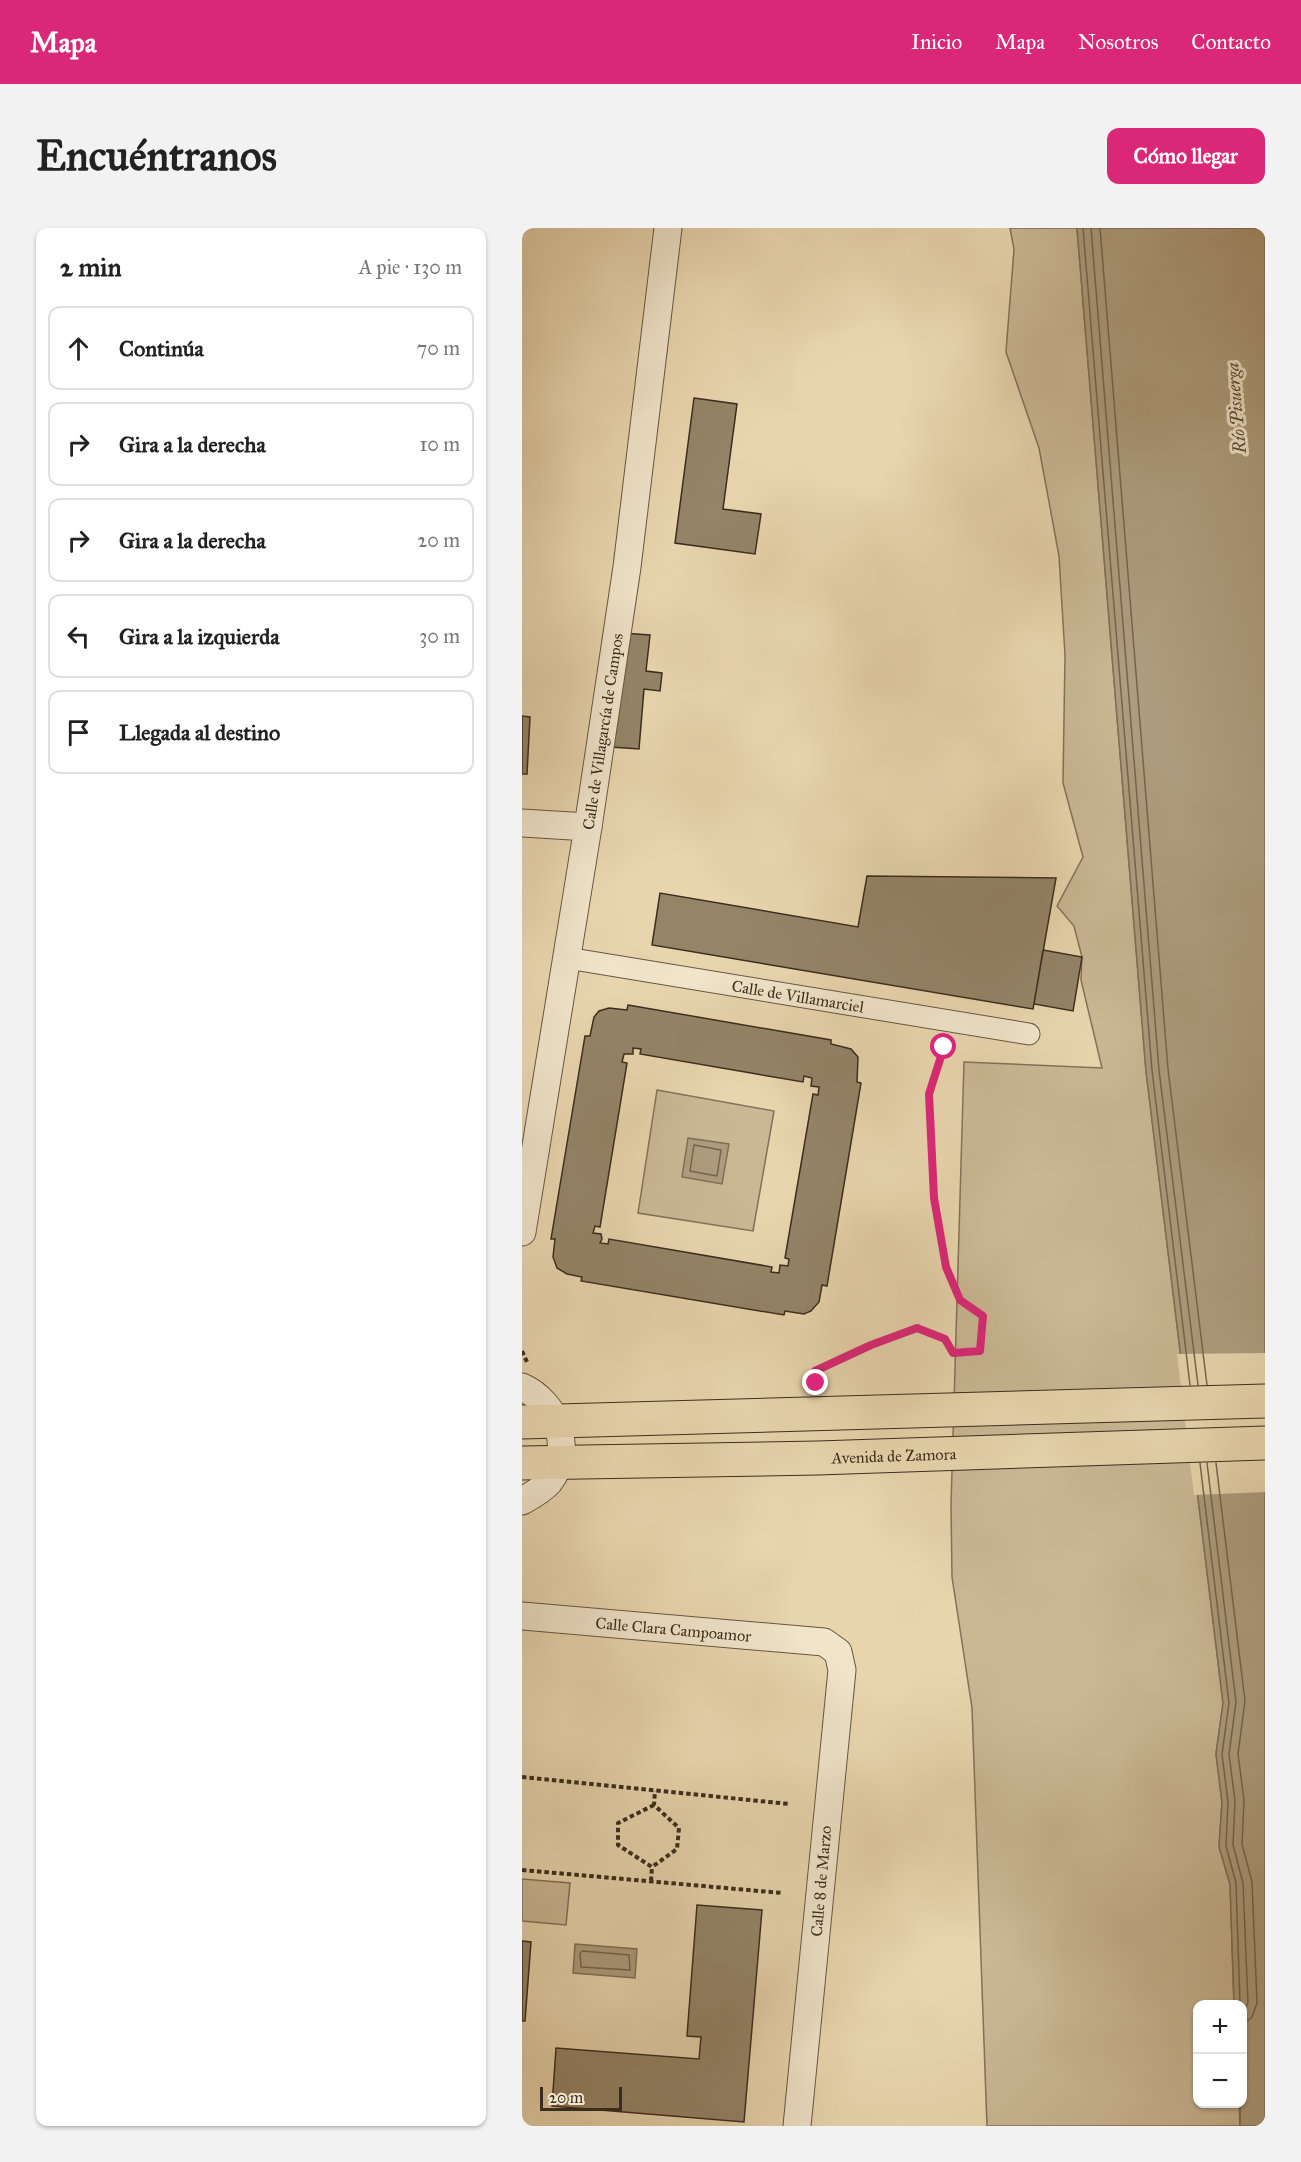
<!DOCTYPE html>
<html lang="es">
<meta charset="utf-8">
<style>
body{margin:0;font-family:"IM FELL Great Primer",serif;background:#f2f2f2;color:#222}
.controls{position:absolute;right:18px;bottom:18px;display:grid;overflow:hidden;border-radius:12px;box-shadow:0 2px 4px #0004}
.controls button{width:54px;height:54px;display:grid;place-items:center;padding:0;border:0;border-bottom:2px solid #e0e0e0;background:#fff;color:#222;font:30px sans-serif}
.scale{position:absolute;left:18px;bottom:15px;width:82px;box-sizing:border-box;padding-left:6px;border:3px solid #3a2d1d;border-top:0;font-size:16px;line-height:21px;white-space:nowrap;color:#3a2d1d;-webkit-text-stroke:4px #f0e4ca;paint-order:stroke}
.stop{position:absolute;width:18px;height:18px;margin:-14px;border:4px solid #db2777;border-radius:50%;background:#fff}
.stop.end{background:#db2777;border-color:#fff;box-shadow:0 2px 6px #0008}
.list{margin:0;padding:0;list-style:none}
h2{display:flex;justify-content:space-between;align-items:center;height:78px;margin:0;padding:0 24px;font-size:26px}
h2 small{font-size:20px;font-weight:400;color:#767676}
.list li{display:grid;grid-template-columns:39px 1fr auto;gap:18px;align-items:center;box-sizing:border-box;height:84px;margin:0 12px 12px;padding:0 12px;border:2px solid #e0e0e0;border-radius:12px}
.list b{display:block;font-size:22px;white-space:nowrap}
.list em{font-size:20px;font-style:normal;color:#767676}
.icon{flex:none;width:33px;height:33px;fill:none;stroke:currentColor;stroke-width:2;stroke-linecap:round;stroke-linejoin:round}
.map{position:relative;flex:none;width:743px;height:1898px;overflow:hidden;border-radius:12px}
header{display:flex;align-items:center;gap:36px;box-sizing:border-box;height:84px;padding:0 30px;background:#db2777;color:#fff}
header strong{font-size:28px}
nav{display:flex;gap:33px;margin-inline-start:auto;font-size:21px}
.intro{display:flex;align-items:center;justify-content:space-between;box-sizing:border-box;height:144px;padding:0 36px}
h1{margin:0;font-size:42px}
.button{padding:15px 27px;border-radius:12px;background:#db2777;color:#fff;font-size:21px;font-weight:700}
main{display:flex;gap:36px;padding:0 36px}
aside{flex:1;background:#fff;border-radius:12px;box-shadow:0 2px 4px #0004}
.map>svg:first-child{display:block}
.green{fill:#cab895;stroke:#827259;stroke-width:1.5}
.water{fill:#ad9c7d;stroke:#7f7057;stroke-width:1.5}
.pier{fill:#e8d5ae}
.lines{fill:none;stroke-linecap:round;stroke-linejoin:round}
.shore{stroke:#74644d;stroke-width:1.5}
.building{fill:#948468;stroke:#3a2d1d;stroke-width:1.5;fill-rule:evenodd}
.pedestrian-casing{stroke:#665741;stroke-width:23}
.minor-casing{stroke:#665741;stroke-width:29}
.trunk-casing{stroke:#3a2d1d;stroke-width:35}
.path{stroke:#3a2d1d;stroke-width:4;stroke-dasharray:4.5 3;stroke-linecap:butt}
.pedestrian{stroke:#f0e4ca;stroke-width:21}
.minor{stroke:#f0e4ca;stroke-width:27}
.trunk{stroke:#e8d5ae;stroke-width:33}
.route{stroke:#db2777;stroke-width:8}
.labels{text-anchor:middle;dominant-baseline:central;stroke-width:6;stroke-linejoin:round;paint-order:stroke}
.street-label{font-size:16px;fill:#3a2d1d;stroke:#f0e4ca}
.water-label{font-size:18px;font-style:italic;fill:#574935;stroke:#f0e4ca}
</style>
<header>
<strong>Mapa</strong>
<nav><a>Inicio</a><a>Mapa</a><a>Nosotros</a><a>Contacto</a></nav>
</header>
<div class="intro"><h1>Encuéntranos</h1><a class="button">Cómo llegar</a></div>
<main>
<aside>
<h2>2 min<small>A pie · 130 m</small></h2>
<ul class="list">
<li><svg class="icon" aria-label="ahead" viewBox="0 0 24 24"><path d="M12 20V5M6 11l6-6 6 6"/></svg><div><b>Continúa</b></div><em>70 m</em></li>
<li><svg class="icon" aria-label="right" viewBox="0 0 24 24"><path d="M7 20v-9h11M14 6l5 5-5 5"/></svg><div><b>Gira a la derecha</b></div><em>10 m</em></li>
<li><svg class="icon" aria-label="right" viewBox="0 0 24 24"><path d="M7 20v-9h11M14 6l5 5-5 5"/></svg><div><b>Gira a la derecha</b></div><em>20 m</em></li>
<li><svg class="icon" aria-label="left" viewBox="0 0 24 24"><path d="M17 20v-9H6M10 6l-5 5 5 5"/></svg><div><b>Gira a la izquierda</b></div><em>30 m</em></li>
<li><svg class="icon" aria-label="arrive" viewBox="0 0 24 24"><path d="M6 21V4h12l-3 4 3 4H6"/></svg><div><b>Llegada al destino</b></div></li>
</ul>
</aside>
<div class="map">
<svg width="743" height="1898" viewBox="0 0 743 1898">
<rect width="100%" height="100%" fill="#e8d5ae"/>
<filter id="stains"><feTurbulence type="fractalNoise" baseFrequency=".00333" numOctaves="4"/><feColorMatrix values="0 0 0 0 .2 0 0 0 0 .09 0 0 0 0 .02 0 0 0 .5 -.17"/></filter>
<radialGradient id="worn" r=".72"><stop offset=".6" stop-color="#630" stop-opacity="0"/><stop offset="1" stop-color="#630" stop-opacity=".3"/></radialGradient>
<path class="green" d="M 488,0 L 555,0 L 624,843 L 701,1475 L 694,1526 L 700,1574 L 697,1619 L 708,1656 L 712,1776 L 676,1776 L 676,1876 L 717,1876 L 718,1898 L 465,1898 L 450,1480 L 430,1349 L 429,1277 L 442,834 L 580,840 L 559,752 L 560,729 L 552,698 L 535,678 L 561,629 L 541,555 L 543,427 L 537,328 L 517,220 L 484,124 L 492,21 Z
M 135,862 L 252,883 L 231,1003 L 116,985 Z
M 0,1651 L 48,1655 L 44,1697 L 0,1693 Z"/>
<path class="water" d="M 555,0 L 743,0 L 743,1898 L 718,1898 L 720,1776 L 712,1776 L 708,1656 L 697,1619 L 700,1574 L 694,1526 L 701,1475 L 624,843 Z
M 166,910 L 207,916 L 200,956 L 160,949 Z
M 53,1716 L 115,1721 L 113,1750 L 51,1745 Z"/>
<path class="pier" d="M 743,1125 L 743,1264 L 672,1267 L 655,1126 Z"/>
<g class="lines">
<path class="shore" d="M 561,0 L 630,842 L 668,1157
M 569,0 L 637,842 L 676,1157
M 578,0 L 646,841 L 685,1157
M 172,917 L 199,922 L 195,948 L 168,943 Z
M 678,1235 L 707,1475 L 700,1526 L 706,1574 L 704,1618 L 714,1655 L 718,1776
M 685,1235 L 714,1474 L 707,1526 L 713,1573 L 711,1617 L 721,1655 L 726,1775 L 720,1786
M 694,1235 L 723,1473 L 716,1526 L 722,1572 L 720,1616 L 730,1654 L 735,1775 L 730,1789 L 720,1797
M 61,1723 L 107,1727 L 108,1742 L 59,1739 L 58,1725 Z"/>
</g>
<path class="building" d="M 172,170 L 215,176 L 201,281 L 239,286 L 233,326 L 153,315 Z
M 100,405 L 128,407 L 124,443 L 140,445 L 138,463 L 122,461 L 117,521 L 89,519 Z
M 0,488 L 8,489 L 5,546 L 0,546 Z
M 345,648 L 534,650 L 511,781 L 130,717 L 138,665 L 336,699 Z
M 521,722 L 560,729 L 551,783 L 512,776 Z
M 106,777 L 309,812 L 309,816 L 329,821 L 336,829 L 335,854 L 339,855 L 305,1058 L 300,1057 L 297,1074 L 289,1083 L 282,1086 L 263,1083 L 262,1087 L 59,1053 L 60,1049 L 45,1046 L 35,1040 L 31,1029 L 33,1011 L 29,1011 L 63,808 L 68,808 L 72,789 L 77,783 L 87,780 L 105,782 ZM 111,820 L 119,821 L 118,826 L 281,854 L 282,848 L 290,850 L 289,858 L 297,859 L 296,867 L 291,866 L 263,1030 L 267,1031 L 266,1038 L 258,1037 L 257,1045 L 249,1044 L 250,1039 L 87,1011 L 86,1016 L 78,1015 L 80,1011 L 79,1006 L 71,1005 L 73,998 L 78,999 L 105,835 L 100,834 L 102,826 L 111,826 Z
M 175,1677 L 240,1682 L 222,1894 L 30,1878 L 34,1820 L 177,1831 L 179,1809 L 165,1808 Z
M 0,1713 L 9,1714 L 3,1793 L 0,1793 Z"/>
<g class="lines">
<g class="pedestrian-casing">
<g id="pedestrian">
<path id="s1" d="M 45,730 L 507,806"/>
</g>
</g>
<g class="minor-casing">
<g id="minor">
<path d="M 0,595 L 66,599"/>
<path id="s2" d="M 0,1004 L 66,599 L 105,339 L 146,0"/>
<path d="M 0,1159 C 35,1175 53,1221 27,1254 C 20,1262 9,1268 0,1273"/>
<path id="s3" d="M 0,1388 L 302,1414 L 316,1424 L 320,1442 L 275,1898"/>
</g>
</g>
<g class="trunk-casing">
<g id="trunk">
<path d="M 0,1194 L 743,1173"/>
<path id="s4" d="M 0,1235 L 296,1230 L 743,1215"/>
</g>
</g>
<path class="path" d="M 0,1123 L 5,1134
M 294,1156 L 293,1143 L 349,1117 L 395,1100 L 423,1111 L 431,1125 L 458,1123 L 461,1088 L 438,1072 L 425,1039 L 412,970 L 407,866 L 422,819
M 0,1549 L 267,1576
M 132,1577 L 96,1595 L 96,1617 L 130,1639 L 155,1621 L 157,1600 L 132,1577 L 133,1563
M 0,1642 L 260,1665
M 129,1653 L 130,1639"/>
<use href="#pedestrian" class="pedestrian"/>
<use href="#minor" class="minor"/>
<use href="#trunk" class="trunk"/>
</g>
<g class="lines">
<path class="route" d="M 294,1155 L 293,1143 L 349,1117 L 395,1100 L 423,1111 L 431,1125 L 458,1123 L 461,1088 L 438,1072 L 424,1039 L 412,970 L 407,866 L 422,819"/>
</g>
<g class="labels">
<g class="street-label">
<text stroke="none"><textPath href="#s2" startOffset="507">Calle de Villagarcía de Campos</textPath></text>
<text stroke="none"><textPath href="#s1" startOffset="234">Calle de Villamarciel</textPath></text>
<text stroke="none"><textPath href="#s4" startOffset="372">Avenida de Zamora</textPath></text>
<text stroke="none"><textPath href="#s3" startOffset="152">Calle Clara Campoamor</textPath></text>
<text transform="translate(299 1653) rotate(-85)">Calle 8 de Marzo</text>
</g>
<g class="water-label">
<text transform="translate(714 180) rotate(-95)">Río Pisuerga</text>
</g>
</g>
<rect width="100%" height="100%" filter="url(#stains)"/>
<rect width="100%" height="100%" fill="url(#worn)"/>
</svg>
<div class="controls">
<button>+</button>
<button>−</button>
</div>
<div class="scale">20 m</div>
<div class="stop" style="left:422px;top:819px"></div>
<div class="stop end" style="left:294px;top:1155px"></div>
</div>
</main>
